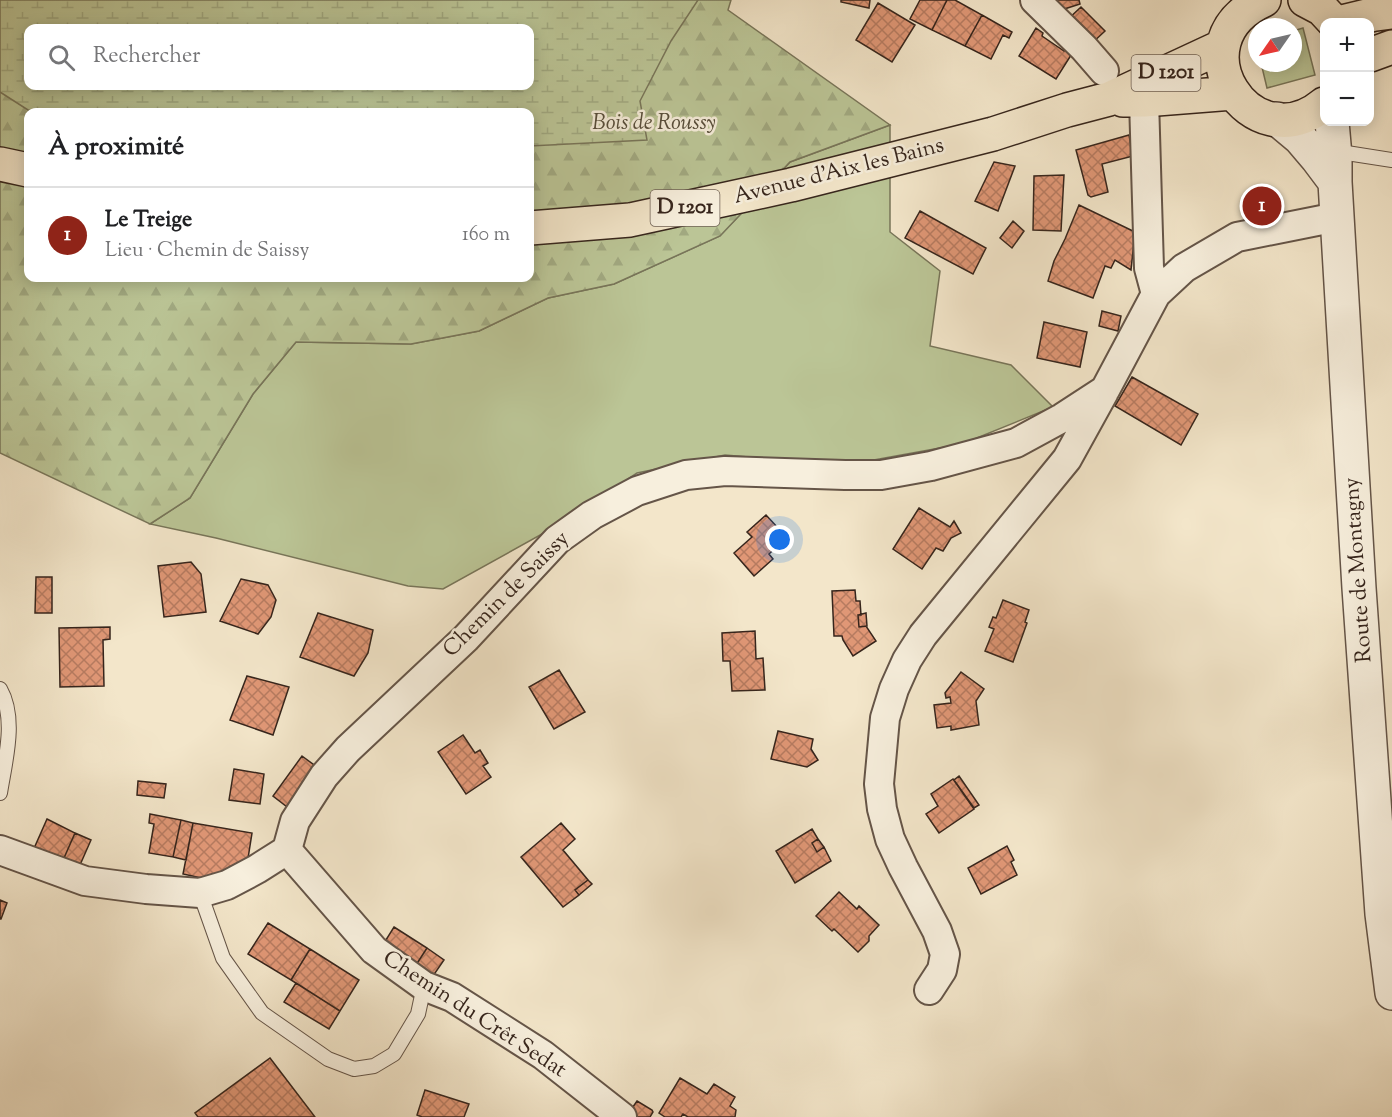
<!DOCTYPE html>
<html lang="fr">
<meta charset="utf-8">
<style>
body{margin:0;font-family:"Sorts Mill Goudy",serif;background:#f2f2f2;color:#202124}
.controls{position:absolute;right:18px;top:18px;display:grid;overflow:hidden;border-radius:12px;box-shadow:0 3px 15px #0003}
.controls button{width:54px;height:54px;display:grid;place-items:center;padding:0;border:0;border-bottom:2px solid #e0e0e0;background:#fff;color:#202124;font:30px sans-serif}
.compass{position:absolute;left:1248px;top:18px;width:54px;height:54px;border-radius:50%;background:#fff;box-shadow:0 3px 15px #0003;rotate:236deg}
.you{position:absolute;left:780px;top:540px;width:21px;height:21px;margin:-15px;border:4px solid #fff;border-radius:50%;background:#1a73e8;box-shadow:0 0 0 9px #1a73e833}
.badge{display:grid;place-items:center;width:39px;height:39px;border-radius:50%;background:#8f2418;color:#fff;font-size:20px;font-weight:700}
.pin{position:absolute;translate:-50% -50%;border:3px solid #fff;box-shadow:0 2px 6px #0006}
.list{margin:0;padding:0;list-style:none}
h2{display:flex;justify-content:space-between;align-items:center;height:78px;margin:0;padding:0 24px;font-size:26px}
h2 small{font-size:20px;font-weight:400;color:#757577}
.list li{display:grid;grid-template-columns:39px 1fr auto;gap:18px;align-items:center;box-sizing:border-box;height:96px;padding:0 24px;border-top:2px solid #e0e0e0}
.list b{display:block;font-size:22px;white-space:nowrap}
.list p{margin:0;font-size:20px;white-space:nowrap;color:#757577}
.list em{font-size:20px;font-style:normal;color:#757577}
.icon{flex:none;width:33px;height:33px;fill:none;stroke:currentColor;stroke-width:2;stroke-linecap:round;stroke-linejoin:round}
.map{position:relative;flex:none;width:1392px;height:1117px;overflow:hidden}
.search{position:absolute;background:#fff;box-shadow:0 3px 15px #0003;left:24px;top:24px;width:510px;height:66px;display:flex;align-items:center;gap:15px;box-sizing:border-box;padding:0 21px;border-radius:12px;color:#757577;font-size:22px}
.panel{position:absolute;background:#fff;box-shadow:0 3px 15px #0003;left:24px;top:108px;width:510px;height:174px;border-radius:12px}
.map>svg:first-child{display:block}
.grass{fill:#bbc596;stroke:#787559;stroke-width:1.5}
.forest{fill:url(#forest-firs);stroke:#787559;stroke-width:1.5;fill-rule:evenodd}
.wetland{fill:url(#wetland-marsh);stroke:#787559;stroke-width:1.5;fill-rule:evenodd}
.building{fill:url(#building-cross-hatch);stroke:#36251c;stroke-width:1.5}
.lines{fill:none;stroke-linecap:round;stroke-linejoin:round}
.service-casing{stroke:#655548;stroke-width:16}
.minor-casing{stroke:#655548;stroke-width:32}
.tertiary-casing{stroke:#655548;stroke-width:36}
.primary-casing{stroke:#36251c;stroke-width:36}
.service{stroke:#f7efdd;stroke-width:14}
.minor{stroke:#f7efdd;stroke-width:28}
.tertiary{stroke:#f7efdd;stroke-width:33}
.primary{stroke:#f3e6ca;stroke-width:33}
.labels{text-anchor:middle;dominant-baseline:central;stroke-width:5;stroke-linejoin:round;paint-order:stroke}
.shield{fill:#f7efdd;stroke:#706256;stroke-width:1.5}
.shield-label{font-size:21px;font-weight:bold;fill:#36251c}
.park-label{font-size:22px;font-style:italic;fill:#574d3a;stroke:#f7efdd}
.street-label{font-size:22px;fill:#36251c;stroke:#f7efdd}
</style>
<div class="map">
<svg width="1392" height="1117" viewBox="0 0 1392 1117">
<defs>
<pattern id="forest-firs" width="22" height="20" patternUnits="userSpaceOnUse" patternTransform="scale(1.5)"><rect width="22" height="20" fill="#bbc596"/><path d="M5 1l3.5 6h-7zM16 11l3.5 6h-7z" fill="#a1a981"/></pattern>
<pattern id="wetland-marsh" width="20" height="14" patternUnits="userSpaceOnUse" patternTransform="scale(1.5)"><rect width="20" height="14" fill="#bbc596"/><path d="M1 5h8M5 5V1M11 12h8M15 12V8" fill="none" stroke="#a1a981"/></pattern>
<pattern id="building-cross-hatch" width="8" height="8" patternUnits="userSpaceOnUse" patternTransform="scale(1.5)"><rect width="8" height="8" fill="#e09776"/><path d="M0 0l8 8M0 8l8-8" fill="none" stroke="#b67b60"/></pattern>
</defs>
<rect width="100%" height="100%" fill="#f3e6ca"/>
<filter id="stains"><feTurbulence type="fractalNoise" baseFrequency=".00333" numOctaves="4"/><feColorMatrix values="0 0 0 0 .2 0 0 0 0 .09 0 0 0 0 .02 0 0 0 .5 -.17"/></filter>
<radialGradient id="worn" r=".72"><stop offset=".6" stop-color="#630" stop-opacity="0"/><stop offset="1" stop-color="#630" stop-opacity=".3"/></radialGradient>
<path class="grass" d="M 1303,28 L 1315,75 L 1267,88 L 1261,63 L 1293,63 L 1293,31 Z
M 890,125 L 890,232 L 940,271 L 930,346 L 1011,365 L 1053,407 L 962,444 L 846,465 L 725,455 L 637,473 L 560,524 L 443,589 L 408,586 L 216,538 L 150,524 L 190,498 L 253,394 L 296,342 L 411,344 L 479,331 L 548,298 L 614,284 L 720,236 L 790,162 Z"/>
<path class="forest" d="M 0,0 L 731,0 L 728,10 L 890,125 L 790,162 L 720,236 L 614,284 L 548,298 L 479,331 L 411,344 L 296,342 L 253,394 L 190,498 L 150,524 L 0,453 ZM 28,28 L 530,28 L 530,86 L 28,86 ZM 28,112 L 530,112 L 530,278 L 28,278 Z"/>
<path class="wetland" d="M 0,0 L 698,0 L 671,41 L 640,101 L 647,140 L 530,146 L 530,112 L 39,112 L 28,110 L 0,92 ZM 28,28 L 530,28 L 530,86 L 28,86 Z"/>
<path class="building" d="M 841,0 L 870,0 L 869,8 L 841,2 Z
M 920,0 L 947,0 L 932,30 L 910,19 Z
M 947,0 L 955,0 L 982,15 L 965,46 L 932,30 Z
M 1052,0 L 1079,0 L 1080,4 L 1058,11 Z
M 878,3 L 915,25 L 892,62 L 856,40 Z
M 1081,7 L 1105,31 L 1090,45 L 1066,21 Z
M 982,15 L 1012,32 L 1009,38 L 1003,35 L 991,59 L 965,46 Z
M 1036,28 L 1043,33 L 1042,36 L 1064,51 L 1066,48 L 1073,52 L 1056,79 L 1019,56 Z
M 1129,135 L 1133,156 L 1102,164 L 1108,192 L 1091,197 L 1088,195 L 1076,150 Z
M 994,162 L 1015,166 L 998,211 L 975,201 Z
M 1064,175 L 1061,231 L 1033,230 L 1034,176 Z
M 1268,200 L 1270,208 L 1255,212 L 1254,203 Z
M 1079,205 L 1135,232 L 1131,270 L 1115,260 L 1111,268 L 1105,266 L 1093,298 L 1048,281 L 1054,261 L 1065,239 Z
M 920,211 L 986,248 L 973,274 L 905,238 Z
M 1013,221 L 1024,231 L 1012,248 L 1000,238 Z
M 1102,311 L 1121,316 L 1118,331 L 1099,326 Z
M 1044,322 L 1087,332 L 1080,367 L 1037,358 Z
M 1132,377 L 1198,414 L 1181,445 L 1115,406 Z
M 919,508 L 950,527 L 954,521 L 961,533 L 951,538 L 943,551 L 936,548 L 922,569 L 893,549 Z
M 766,515 L 780,530 L 777,532 L 784,540 L 769,554 L 773,559 L 754,576 L 734,553 L 752,537 L 747,532 Z
M 191,562 L 201,574 L 206,612 L 164,617 L 158,566 Z
M 36,577 L 52,577 L 52,613 L 35,613 Z
M 241,579 L 268,585 L 276,600 L 271,617 L 258,634 L 220,621 Z
M 855,590 L 856,601 L 860,601 L 861,615 L 858,615 L 859,627 L 866,626 L 876,641 L 853,656 L 843,640 L 842,636 L 834,636 L 832,591 Z
M 1003,600 L 1029,610 L 1025,622 L 1027,623 L 1013,662 L 985,651 L 994,629 L 989,627 L 993,617 L 996,618 Z
M 318,613 L 373,630 L 368,653 L 354,676 L 300,657 Z
M 866,613 L 867,626 L 859,627 L 858,615 Z
M 110,627 L 110,639 L 103,640 L 104,686 L 60,687 L 59,628 Z
M 755,631 L 756,659 L 763,658 L 765,690 L 732,691 L 730,661 L 723,661 L 722,633 Z
M 559,670 L 585,712 L 554,729 L 529,687 Z
M 961,672 L 984,689 L 976,701 L 979,725 L 951,730 L 951,726 L 937,728 L 934,705 L 951,703 L 950,697 L 946,698 L 945,693 Z
M 247,676 L 289,687 L 273,735 L 230,720 Z
M 778,731 L 813,739 L 811,749 L 818,760 L 807,767 L 771,759 Z
M 463,735 L 475,753 L 480,750 L 488,763 L 483,766 L 491,777 L 466,794 L 438,752 Z
M 302,756 L 321,770 L 291,810 L 273,796 Z
M 234,769 L 264,774 L 260,804 L 229,800 Z
M 959,776 L 979,805 L 974,808 L 954,780 Z
M 953,779 L 974,809 L 939,833 L 926,814 L 938,806 L 931,794 Z
M 138,781 L 166,784 L 164,798 L 137,795 Z
M 150,814 L 181,820 L 173,857 L 149,853 L 154,824 L 149,823 Z
M 47,819 L 75,833 L 60,867 L 32,853 Z
M 181,820 L 193,823 L 186,860 L 173,857 Z
M 193,823 L 252,833 L 246,871 L 215,881 L 183,874 Z
M 561,823 L 575,839 L 563,850 L 588,880 L 575,890 L 579,895 L 563,907 L 521,857 Z
M 812,829 L 818,839 L 812,843 L 817,852 L 824,847 L 831,861 L 795,883 L 776,851 Z
M 75,833 L 91,840 L 76,874 L 60,867 Z
M 818,839 L 824,847 L 817,852 L 812,843 Z
M 1007,846 L 1014,860 L 1011,862 L 1017,875 L 981,894 L 968,868 Z
M 588,880 L 592,884 L 579,895 L 575,890 Z
M 839,892 L 857,909 L 859,906 L 879,925 L 869,936 L 869,941 L 858,952 L 834,929 L 832,931 L 816,916 Z
M 0,900 L 7,903 L 1,919 L 0,919 Z
M 268,923 L 310,949 L 291,980 L 248,954 Z
M 394,927 L 427,948 L 416,965 L 384,943 Z
M 427,948 L 444,960 L 433,976 L 416,965 Z
M 310,949 L 359,980 L 340,1011 L 291,980 Z
M 296,983 L 340,1011 L 329,1029 L 284,1002 Z
M 270,1058 L 315,1117 L 198,1117 L 195,1113 Z
M 680,1078 L 707,1094 L 714,1084 L 735,1097 L 730,1106 L 736,1110 L 735,1117 L 688,1117 L 683,1114 L 681,1117 L 665,1117 L 659,1113 Z
M 425,1090 L 469,1104 L 464,1117 L 422,1117 L 417,1115 Z
M 637,1101 L 652,1110 L 653,1112 L 650,1117 L 638,1117 L 630,1111 Z"/>
<g class="lines">
<g class="service-casing">
<path id="service" d="M 1334,151 L 1392,160
M 0,689 C 17,719 5,761 0,793
M 200,893 L 223,958 L 262,1013 L 328,1059 L 354,1069 L 374,1066 L 394,1054 L 418,1014 L 424,986"/>
</g>
<g class="minor-casing">
<path id="minor" d="M 1035,0 L 1084,48 L 1104,71
M 1144,100 L 1149,268 L 1156,294
M 0,850 L 85,881 L 146,889 L 200,893 L 227,885 L 257,869 L 287,850 L 295,821 L 324,776 L 348,749 L 466,638 L 557,540 L 592,515 L 637,491 L 686,475 L 725,471 L 845,475 L 881,475 L 931,466 L 1016,443 L 1062,418 L 1105,390 L 1156,294 L 1184,268 L 1237,237 L 1337,217
M 287,850 L 374,950 L 424,986 L 452,997 L 543,1055 L 622,1117
M 929,990 L 942,970 L 945,954 L 937,931 L 903,867 L 890,839 L 882,809 L 879,784 L 885,718 L 894,689 L 907,660 L 923,635 L 1067,459 L 1104,392"/>
</g>
<g class="tertiary-casing">
<path id="tertiary" d="M 1277,119 L 1300,138 L 1317,158 L 1335,182
M 1332,122 L 1335,156 L 1335,182 L 1359,588 L 1382,914 L 1392,993"/>
</g>
<g class="primary-casing">
<path id="primary" d="M 1264,0 C 1171,42 1252,164 1324,104
M 1305,0 L 1322,9 L 1334,22
M 1342,22 L 1375,14 L 1392,12
M 1370,55 L 1392,47
M 1123,100 L 1144,100 L 1233,93
M 0,164 L 28,170
M 530,228 L 630,220 L 791,185 L 993,134 L 1067,110 L 1109,99 L 1223,46"/>
</g>
<use href="#service" class="service"/>
<use href="#minor" class="minor"/>
<use href="#tertiary" class="tertiary"/>
<use href="#primary" class="primary"/>
</g>
<g class="labels">
<g class="shield">
<rect x="1131.5" y="55" width="69" height="36" rx="4.5"/>
<rect x="650.5" y="190" width="69" height="36" rx="4.5"/>
</g>
<g class="shield-label">
<text x="1166" y="73">D 1201</text>
<text x="685" y="208">D 1201</text>
</g>
<g class="park-label">
<text x="654" y="124">Bois de Roussy</text>
</g>
<g class="street-label">
<text transform="translate(839 172) rotate(-14)">Avenue d'Aix les Bains</text>
<text transform="translate(1359 570) rotate(-94)">Route de Montagny</text>
<text transform="translate(507 595) rotate(-45)">Chemin de Saissy</text>
<text transform="translate(474 1015) rotate(33)">Chemin du Crêt Sedat</text>
</g>
</g>
<rect width="100%" height="100%" filter="url(#stains)"/>
<rect width="100%" height="100%" fill="url(#worn)"/>
</svg>
<div class="controls">
<button>+</button>
<button>−</button>
</div>
<svg class="compass" viewBox="-18 -18 36 36"><path d="M0-13l5 13h-10z" fill="#e53935"/><path d="M0 13l5-13h-10z" fill="#757577"/></svg>
<div class="you"></div>
<div class="pin badge" style="left:1262px;top:206px">1</div>
<div class="search"><svg class="icon" aria-label="search" viewBox="0 0 24 24"><circle cx="10" cy="10" r="6"/><path d="M15 15l6 6"/></svg>Rechercher</div>
<section class="panel">
<h2>À proximité<small></small></h2>
<ul class="list">
<li><span class="badge">1</span><div><b>Le Treige</b><p>Lieu · Chemin de Saissy</p></div><em>160 m</em></li>
</ul>
</section>
</div>
